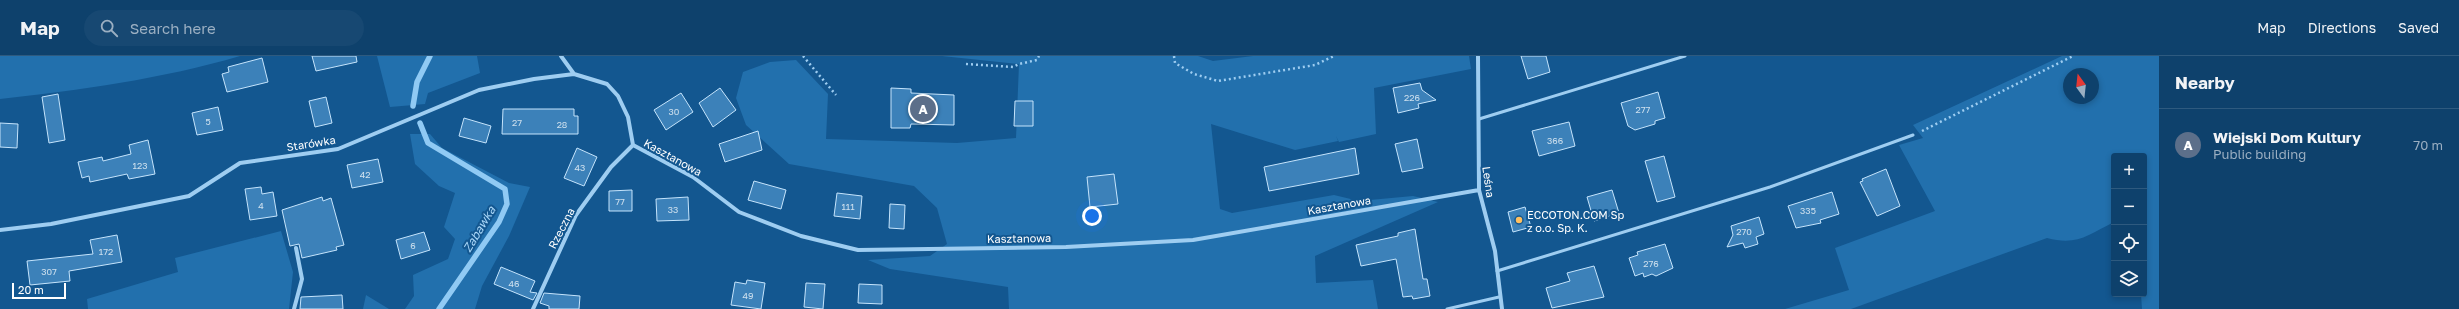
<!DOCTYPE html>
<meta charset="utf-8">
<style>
body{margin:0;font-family:"Golos Text",sans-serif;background:#174872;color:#f1f3f6}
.controls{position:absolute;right:12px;bottom:12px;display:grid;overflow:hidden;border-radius:4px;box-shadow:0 2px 6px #0003}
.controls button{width:36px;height:36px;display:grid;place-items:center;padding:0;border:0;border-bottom:1px solid #2e5a7f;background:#0e416c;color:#f1f3f6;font:20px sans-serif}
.compass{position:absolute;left:2063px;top:12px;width:36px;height:36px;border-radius:50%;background:#0e416c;box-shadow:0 2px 6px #0003;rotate:345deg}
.scale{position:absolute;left:12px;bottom:10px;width:54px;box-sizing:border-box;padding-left:4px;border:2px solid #fff;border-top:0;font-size:11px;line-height:14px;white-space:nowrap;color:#fff;-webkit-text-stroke:3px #135790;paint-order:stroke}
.you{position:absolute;left:1092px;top:160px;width:14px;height:14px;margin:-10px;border:3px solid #fff;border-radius:50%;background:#1a73e8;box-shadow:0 0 0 6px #1a73e833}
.badge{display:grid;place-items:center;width:26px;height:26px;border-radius:50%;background:#ffbf5f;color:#fff;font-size:13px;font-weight:700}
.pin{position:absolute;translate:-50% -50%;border:2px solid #fff;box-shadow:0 1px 4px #0006}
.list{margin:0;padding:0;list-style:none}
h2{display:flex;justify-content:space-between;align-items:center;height:52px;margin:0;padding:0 16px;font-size:17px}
h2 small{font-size:13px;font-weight:400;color:#9bafc2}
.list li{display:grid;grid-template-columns:26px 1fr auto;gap:12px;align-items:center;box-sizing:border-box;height:72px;padding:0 16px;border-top:1px solid #2e5a7f}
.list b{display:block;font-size:15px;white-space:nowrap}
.list p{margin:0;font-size:13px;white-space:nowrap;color:#9bafc2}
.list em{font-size:13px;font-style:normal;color:#9bafc2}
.icon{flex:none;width:22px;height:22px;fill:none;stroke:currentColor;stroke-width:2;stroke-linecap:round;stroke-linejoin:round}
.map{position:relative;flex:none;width:2159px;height:253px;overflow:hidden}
header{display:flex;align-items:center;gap:24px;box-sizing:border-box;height:56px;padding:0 20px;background:#0e416c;border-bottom:1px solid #2e5a7f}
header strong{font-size:19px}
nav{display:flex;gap:22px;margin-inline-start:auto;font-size:14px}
.search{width:280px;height:36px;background:#174872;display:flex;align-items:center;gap:10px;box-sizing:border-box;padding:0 14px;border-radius:22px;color:#9bafc2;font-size:15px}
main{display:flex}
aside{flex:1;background:#0e416c}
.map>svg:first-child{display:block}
.green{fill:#2270ad;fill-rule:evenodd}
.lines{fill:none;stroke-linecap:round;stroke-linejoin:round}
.stream{stroke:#90caf4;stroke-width:5.5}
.building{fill:#3c81b9;stroke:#c5e4fc}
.path{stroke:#9ecdf1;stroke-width:2.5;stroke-dasharray:2 3;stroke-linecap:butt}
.service{stroke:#9ecdf1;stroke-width:3}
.minor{stroke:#9ecdf1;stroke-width:4}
.poi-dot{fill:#ffbf5f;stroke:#135790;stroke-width:1.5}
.labels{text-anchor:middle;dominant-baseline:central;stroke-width:4;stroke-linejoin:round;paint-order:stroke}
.number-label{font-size:9px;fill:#cee0ee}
.street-label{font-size:11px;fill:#fff;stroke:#135790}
.poi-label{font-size:11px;fill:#fff;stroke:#135790;text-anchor:start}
.water-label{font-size:12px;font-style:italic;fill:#aad7f8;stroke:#135790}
</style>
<header>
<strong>Map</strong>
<div class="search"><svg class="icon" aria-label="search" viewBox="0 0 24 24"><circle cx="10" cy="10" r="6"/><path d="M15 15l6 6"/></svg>Search here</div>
<nav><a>Map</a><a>Directions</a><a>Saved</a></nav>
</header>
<main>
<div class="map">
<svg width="2159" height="253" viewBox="0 0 2159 253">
<rect width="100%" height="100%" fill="#135790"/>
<path class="green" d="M 0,0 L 240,0 C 162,23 80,34 0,43 Z
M 377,0 L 477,0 L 480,17 L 428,37 L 425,48 L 390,51 Z
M 942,0 L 1198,0 L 1213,5 L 1253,0 L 1469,0 L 1471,13 L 1374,32 L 1376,78 L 1339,86 L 1336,80 L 1338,85 L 1295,94 L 1211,68 L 1220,153 L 1232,157 L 1334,139 L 1359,145 L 1413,140 L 1438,146 L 1315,200 L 1316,227 L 1373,224 L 1378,253 L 1009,253 L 1008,231 L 890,213 L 868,204 L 930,200 L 947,188 L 937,152 L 914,130 L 789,108 L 746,69 L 736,42 L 743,16 L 770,6 L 796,4 L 828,38 L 826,83 L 957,87 L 1016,82 L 1019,8 Z
M 2062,0 L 2159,0 L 2159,253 L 2142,253 L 2141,238 L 2144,238 L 2144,100 L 2114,100 L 2114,166 C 2088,179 2077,190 2047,182 L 1851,253 L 1785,253 L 1849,234 L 1835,192 L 1935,155 L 1899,89 L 1923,82 L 1913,69 ZM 2069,18 L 2093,18 L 2093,42 L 2069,42 Z
M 410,78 L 430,78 L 442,92 L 509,127 L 530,131 L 509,180 L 482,230 L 475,253 L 405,253 L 414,240 L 413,219 L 448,203 L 455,183 L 444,171 L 455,137 L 439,130 L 415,108 Z
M 281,175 L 293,216 L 289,253 L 88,253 L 87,243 L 178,216 L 175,202 Z
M 366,239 L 389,253 L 363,253 Z"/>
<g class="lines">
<path class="stream" d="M 413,50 L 417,26 L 430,0
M 420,67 L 428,87 L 505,133 L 507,148 L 499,166 L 439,253"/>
</g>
<path class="building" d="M 312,0 L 356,0 L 357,6 L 316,15 Z
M 1521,0 L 1546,0 L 1550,16 L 1528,23 Z
M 262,2 L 268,26 L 227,36 L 222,18 L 229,16 L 228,11 Z
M 1420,27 L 1422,34 L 1436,44 L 1418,48 L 1419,52 L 1398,57 L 1393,32 Z
M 720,32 L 736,54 L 713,71 L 699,47 Z
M 891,32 L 911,33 L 911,37 L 954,39 L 954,69 L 911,68 L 910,72 L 891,72 Z
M 1658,36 L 1665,62 L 1655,65 L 1655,68 L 1635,74 L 1628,70 L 1621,47 Z
M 681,37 L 693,56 L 666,74 L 654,54 Z
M 58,38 L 65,84 L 49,87 L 42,41 Z
M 326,41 L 332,67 L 315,71 L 309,45 Z
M 1015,45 L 1033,45 L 1033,70 L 1014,70 Z
M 218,51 L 223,74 L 197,79 L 192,57 Z
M 503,53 L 574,53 L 574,60 L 578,60 L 578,78 L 502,78 Z
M 464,62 L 491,70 L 486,87 L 459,80 Z
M 1569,66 L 1575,90 L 1539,100 L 1532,75 Z
M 0,67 L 18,68 L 17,92 L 0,91 Z
M 758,75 L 762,94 L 725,106 L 719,88 Z
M 1417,83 L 1423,112 L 1402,116 L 1395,88 Z
M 148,84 L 155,118 L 129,123 L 127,118 L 90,126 L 89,120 L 82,122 L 78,106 L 102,101 L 103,105 L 131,98 L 129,89 Z
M 577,92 L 597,101 L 584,130 L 564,122 Z
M 1355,92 L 1359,118 L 1269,135 L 1264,111 Z
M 1664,100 L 1675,141 L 1657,146 L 1645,105 Z
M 378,103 L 383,126 L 352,132 L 347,109 Z
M 1886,113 L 1900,150 L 1877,160 L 1860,126 L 1863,125 L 1862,123 Z
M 1114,118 L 1118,148 L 1090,151 L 1087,121 Z
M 754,125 L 786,134 L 781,153 L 748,144 Z
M 261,131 L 262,138 L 273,136 L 277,160 L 250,164 L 245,133 Z
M 632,134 L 632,155 L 609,155 L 609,135 Z
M 1612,134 L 1619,157 L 1594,165 L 1587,141 Z
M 1832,136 L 1839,158 L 1820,164 L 1821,167 L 1796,172 L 1788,150 Z
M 837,137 L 862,140 L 860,163 L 834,160 Z
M 322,141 L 323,145 L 331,142 L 344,189 L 336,191 L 337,194 L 302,202 L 299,188 L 290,190 L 282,154 Z
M 688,141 L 689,164 L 657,165 L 656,143 Z
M 890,148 L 905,149 L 904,173 L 889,172 Z
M 1525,151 L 1531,171 L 1513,176 L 1508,156 Z
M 1759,161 L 1764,178 L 1756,181 L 1758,188 L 1745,192 L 1743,187 L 1727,191 L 1733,179 L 1731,170 Z
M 1415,173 L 1423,223 L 1427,223 L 1430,240 L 1413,243 L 1412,240 L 1403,241 L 1396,203 L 1361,210 L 1356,189 L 1398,180 L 1398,177 Z
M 424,176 L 430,194 L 401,203 L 396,184 Z
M 117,179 L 122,206 L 69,215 L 70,225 L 30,229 L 27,205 L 93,198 L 90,184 Z
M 1665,188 L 1673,212 L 1656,220 L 1652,218 L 1644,221 L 1643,217 L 1635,220 L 1629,202 L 1638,199 L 1637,196 Z
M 1594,210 L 1604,241 L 1552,252 L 1546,232 L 1570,225 L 1567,217 Z
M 501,211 L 535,225 L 530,236 L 537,237 L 533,244 L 494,228 Z
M 747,224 L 765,227 L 761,253 L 731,249 L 735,226 L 746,228 Z
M 806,227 L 825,228 L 823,253 L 804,251 Z
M 859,228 L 882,229 L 882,248 L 858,247 Z
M 544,237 L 580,240 L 579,253 L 549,253 L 549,250 L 540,247 Z
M 342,239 L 343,253 L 300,253 L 301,241 Z"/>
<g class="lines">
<path class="path" d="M 803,0 L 836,39
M 1174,0 L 1175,7 L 1194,18 L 1218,25 L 1315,9 L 1334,0
M 966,8 L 1013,11 L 1019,8 L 1037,4 L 1039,0
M 1922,75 L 2073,0"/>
<path class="service" d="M 1479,63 L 1685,0
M 1497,215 L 1770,131 L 1913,79
M 1447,253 L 1499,241"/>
<path class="minor" d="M 561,0 L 574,18
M 1478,0 L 1479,134 L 1495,195 L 1502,253
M 0,174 L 51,168 L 189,140 L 240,107 L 338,93 L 479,34 L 534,23 L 574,18 L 607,28 L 618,40 L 628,61 L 633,89 L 693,121 L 739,156 L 801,180 L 858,194 L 1066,191 L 1193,184 L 1479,134
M 294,253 L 302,223 L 296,192
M 533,253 L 576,159 L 611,111 L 633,89"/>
</g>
<circle class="poi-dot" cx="1519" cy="164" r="4"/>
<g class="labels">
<g class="number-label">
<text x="1412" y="41">226</text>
<text x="1643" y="53">277</text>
<text x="674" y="55">30</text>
<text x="208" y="65">5</text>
<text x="517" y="66">27</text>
<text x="562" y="68">28</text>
<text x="1555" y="84">366</text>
<text x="140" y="109">123</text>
<text x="580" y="111">43</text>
<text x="365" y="118">42</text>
<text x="620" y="145">77</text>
<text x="261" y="149">4</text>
<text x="848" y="150">111</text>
<text x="673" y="153">33</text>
<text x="1808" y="154">335</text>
<text x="1744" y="175">270</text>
<text x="413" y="189">6</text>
<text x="106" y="195">172</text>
<text x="1651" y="207">276</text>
<text x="49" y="215">307</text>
<text x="514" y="227">46</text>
<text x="748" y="239">49</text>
</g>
<g class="street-label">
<text transform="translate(311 87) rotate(-9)">Starówka</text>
<text transform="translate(673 101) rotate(29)">Kasztanowa</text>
<text transform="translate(1489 126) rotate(82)">Leśna</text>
<text transform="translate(1339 149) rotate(-10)">Kasztanowa</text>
<text transform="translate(561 172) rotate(-63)">Rzeczna</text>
<text transform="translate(1019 182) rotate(-1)">Kasztanowa</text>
</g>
<g class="poi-label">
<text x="1527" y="158">ECCOTON.COM Sp<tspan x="1527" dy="13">z o.o. Sp. K.</tspan></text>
</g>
<g class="water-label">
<text transform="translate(479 173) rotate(-59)">Zabawka</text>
</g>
</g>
</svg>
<div class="controls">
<button>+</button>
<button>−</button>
<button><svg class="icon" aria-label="locate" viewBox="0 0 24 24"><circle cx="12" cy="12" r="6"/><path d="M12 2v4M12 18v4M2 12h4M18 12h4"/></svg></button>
<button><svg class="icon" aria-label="layers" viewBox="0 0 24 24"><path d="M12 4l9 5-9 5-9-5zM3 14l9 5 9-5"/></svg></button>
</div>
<svg class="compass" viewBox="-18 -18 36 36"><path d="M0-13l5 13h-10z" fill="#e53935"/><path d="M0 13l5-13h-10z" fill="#9bafc2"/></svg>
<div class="scale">20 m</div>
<div class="you"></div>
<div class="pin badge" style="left:923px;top:53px;background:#5c6f8a">A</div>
</div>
<aside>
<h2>Nearby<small></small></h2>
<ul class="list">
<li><span class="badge" style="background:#5c6f8a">A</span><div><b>Wiejski Dom Kultury</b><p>Public building</p></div><em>70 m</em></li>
</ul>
</aside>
</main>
